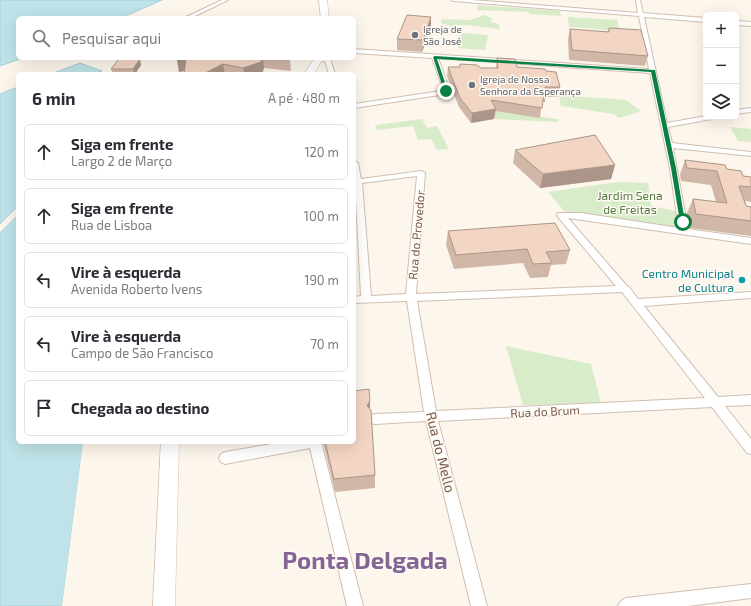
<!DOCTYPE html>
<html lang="pt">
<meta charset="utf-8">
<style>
body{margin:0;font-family:"Exo 2",sans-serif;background:#f2f2f3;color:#2b2b33}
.controls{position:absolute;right:12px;top:12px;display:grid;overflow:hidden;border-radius:6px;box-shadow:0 4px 16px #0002}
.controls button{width:36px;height:36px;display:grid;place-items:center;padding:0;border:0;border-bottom:1px solid #e1e1e2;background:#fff;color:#2b2b33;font:20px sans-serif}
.stop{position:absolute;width:12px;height:12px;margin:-9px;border:3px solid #0b8043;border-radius:50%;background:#fff}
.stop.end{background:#0b8043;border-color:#fff;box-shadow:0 1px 4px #0008}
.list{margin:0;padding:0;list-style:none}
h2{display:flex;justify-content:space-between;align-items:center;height:52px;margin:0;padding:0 16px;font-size:17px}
h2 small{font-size:13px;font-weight:400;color:#7c7c81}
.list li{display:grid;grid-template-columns:26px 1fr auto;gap:12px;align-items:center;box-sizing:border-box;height:56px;margin:0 8px 8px;padding:0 8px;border:1px solid #e1e1e2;border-radius:6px}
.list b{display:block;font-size:15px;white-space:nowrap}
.list p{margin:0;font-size:13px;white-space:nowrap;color:#7c7c81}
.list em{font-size:13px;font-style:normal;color:#7c7c81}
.icon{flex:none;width:22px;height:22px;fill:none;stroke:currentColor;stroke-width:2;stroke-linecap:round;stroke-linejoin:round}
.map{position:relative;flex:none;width:751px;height:606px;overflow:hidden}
.search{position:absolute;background:#fff;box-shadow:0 4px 16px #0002;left:16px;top:16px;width:340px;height:44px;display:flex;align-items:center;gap:10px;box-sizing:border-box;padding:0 14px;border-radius:6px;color:#7c7c81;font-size:15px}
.panel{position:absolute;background:#fff;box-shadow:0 4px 16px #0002;left:16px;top:72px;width:340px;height:372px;border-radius:6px}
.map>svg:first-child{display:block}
.green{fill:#d8ecc9}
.water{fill:#bfe3e8;stroke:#a5d3da}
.pier{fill:#fdf6ec}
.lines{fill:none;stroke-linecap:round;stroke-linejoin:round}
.street-casing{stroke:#d1beb0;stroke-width:2}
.secondary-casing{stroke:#d6c0b0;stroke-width:1}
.street{fill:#fff;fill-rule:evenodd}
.secondary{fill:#fff;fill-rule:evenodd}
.wall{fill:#d1b7a8}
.shaded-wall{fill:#aa9588}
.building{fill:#f3d5c3;stroke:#aa9588}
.route{fill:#0b8043}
.worship-dot{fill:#6b7280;stroke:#fffaf3;stroke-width:1.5}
.culture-dot{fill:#0f9aa8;stroke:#fffaf3;stroke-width:1.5}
.labels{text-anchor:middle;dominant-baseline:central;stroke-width:3;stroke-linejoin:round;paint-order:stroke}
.far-worship-label{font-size:10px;fill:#5b616d;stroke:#fffaf3;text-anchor:start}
.park-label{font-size:12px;fill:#537a41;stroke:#fffaf3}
.street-label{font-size:12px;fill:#7a5c4d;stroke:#fffaf3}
.culture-label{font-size:12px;fill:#0d838f;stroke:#fffaf3;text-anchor:end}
.near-street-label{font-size:14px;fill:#7a5c4d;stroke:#fffaf3}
.near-town-label{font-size:24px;font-weight:bold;fill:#846695;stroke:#fffaf3}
</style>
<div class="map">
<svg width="751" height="606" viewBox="0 0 751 606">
<rect width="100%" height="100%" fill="#fdf6ec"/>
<path class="green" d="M 477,5 L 560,11 L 561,16 L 529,14 L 529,12 L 477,10 Z
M 484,15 L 492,18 L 491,22 L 499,24 L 500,29 L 466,25 L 451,26 L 441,23 L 442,19 L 470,20 Z
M 568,17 L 617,20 L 622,38 L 609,37 L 607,30 L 569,27 Z
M 461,33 L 488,35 L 485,50 L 458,48 Z
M 559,95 L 626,100 L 641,111 L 620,118 L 613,114 L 561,106 Z
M 490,110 L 558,119 L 559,122 L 494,119 Z
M 422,119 L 427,128 L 437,126 L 449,149 L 437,150 L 431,139 L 418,140 L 413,126 L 377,130 L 375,125 Z
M 730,127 L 751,129 L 751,142 L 738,141 Z
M 618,182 L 648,183 L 651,206 L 677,211 L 679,228 L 564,211 L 548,192 Z
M 506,346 L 591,364 L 601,403 L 523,405 Z"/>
<path class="water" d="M 0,0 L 162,0 L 121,18 L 18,18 L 18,58 L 23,58 L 0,66 Z
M 80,63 L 102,71 L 94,74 L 51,74 Z
M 18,87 L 18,206 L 0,224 L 0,94 Z
M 18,215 L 18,442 L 83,442 L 62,606 L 0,606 L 0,233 Z"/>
<path class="pier" d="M 83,442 L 85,442 L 74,534 L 64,606 L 62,606 Z"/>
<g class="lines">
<g class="street-casing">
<path id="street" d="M 222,0 L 228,0 L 191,18 L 184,18 Z
M 451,0 L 472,0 L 638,13 L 636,0 L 640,0 L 643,13 L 706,18 L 706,22 L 644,17 L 667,123 L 706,116 L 715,117 L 712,119 L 668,127 L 672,143 L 751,152 L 751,156 L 673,148 L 688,229 L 751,238 L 751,244 L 568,218 L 627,286 L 629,287 L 638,299 L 751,292 L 751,298 L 644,306 L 718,397 L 751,395 L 751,405 L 725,406 L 751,439 L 751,454 L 747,453 L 712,407 L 438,421 L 487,606 L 471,606 L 426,421 L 375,424 L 371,423 L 369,419 L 371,415 L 375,414 L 424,412 L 407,301 L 354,303 L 354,297 L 361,296 L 354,161 L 358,163 L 361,179 L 421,171 L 425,173 L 416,294 L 616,286 L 558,217 L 557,215 L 558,213 L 581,213 L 679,228 L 670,169 L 650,73 L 438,58 L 449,88 L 446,94 L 354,108 L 354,104 L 441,91 L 443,88 L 432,58 L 354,53 L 354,49 L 649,69 L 639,16 L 453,1 ZM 417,176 L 406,294 L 371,296 L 362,183 ZM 622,292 L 705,398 L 436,411 L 417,301 Z
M 736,21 L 751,22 L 751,26 L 736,25 Z
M 320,58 L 330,59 L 335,74 L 329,74 L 325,61 L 315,63 L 315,61 Z
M 751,108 L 751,112 L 736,114 L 736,110 Z
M 283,442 L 321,442 L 363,606 L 347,606 L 310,448 L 225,464 L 221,462 L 219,458 L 221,454 L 225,452 Z
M 751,584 L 751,598 L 688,606 L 618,606 L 621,601 L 626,598 Z"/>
</g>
<g class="secondary-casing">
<path id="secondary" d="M 319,0 L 327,0 L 329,18 L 321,18 Z
M 315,58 L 323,58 L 314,74 L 304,74 Z
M 161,442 L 179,442 L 175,606 L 153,606 Z"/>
</g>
<use href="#street" class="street"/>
<use href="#secondary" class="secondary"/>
</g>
<path class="wall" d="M 431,17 L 431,27 L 422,52 L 397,50 L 397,39 Z
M 609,28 L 648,56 L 645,66 L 569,60 L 568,39 L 570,29 L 608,32 Z
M 177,58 L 290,58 L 291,71 L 264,68 L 262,74 L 184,74 L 184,71 L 179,72 L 177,60 Z
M 497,58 L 517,67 L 546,71 L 560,87 L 558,97 L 546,97 L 545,102 L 542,102 L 540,118 L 495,111 L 494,119 L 471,123 L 459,107 L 447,76 L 448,67 L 459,67 L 460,64 L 481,68 L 496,68 Z
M 141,65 L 135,74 L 113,74 L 111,69 Z
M 515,150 L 615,165 L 611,179 L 540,188 L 513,163 Z
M 685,160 L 727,169 L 743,176 L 751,177 L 751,202 L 745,201 L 746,206 L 751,207 L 751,236 L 690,228 L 687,213 L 693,199 L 716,202 L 711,185 L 681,181 L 680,174 Z
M 448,231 L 570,250 L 566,264 L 551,265 L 548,277 L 530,278 L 523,263 L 454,269 L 446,245 Z
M 370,400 L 370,410 L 375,475 L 375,488 L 335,492 L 323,442 L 354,442 Z"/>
<path class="shaded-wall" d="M 431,17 L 431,27 L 422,52 L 423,40 Z
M 186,58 L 189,70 L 179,72 L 177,60 Z
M 262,58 L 263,58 L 264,68 L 262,74 L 244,74 L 243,68 Z
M 140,59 L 141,65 L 135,74 L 133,69 Z
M 223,64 L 225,74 L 204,74 L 205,73 Z
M 496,109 L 494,119 L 471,123 L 472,113 Z
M 615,165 L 611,179 L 540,188 L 543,174 Z
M 370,400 L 370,414 L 367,406 Z"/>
<path class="building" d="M 407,15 L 431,17 L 423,40 L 397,39 Z
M 609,28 L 641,30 L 648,56 L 572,50 L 570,29 L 609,32 Z
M 177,58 L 262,58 L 261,62 L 243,68 L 223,64 L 205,73 L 204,74 L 184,74 L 186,58 L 177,60 Z
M 497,58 L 515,59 L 517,67 L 545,69 L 546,71 L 556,72 L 560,87 L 545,87 L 547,93 L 544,93 L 542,108 L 491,100 L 496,109 L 472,113 L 460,98 L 448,67 L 460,67 L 460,64 L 477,65 L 481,68 L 498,68 Z
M 119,59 L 140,59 L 133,69 L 111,69 Z
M 595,135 L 615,165 L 543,174 L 515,150 Z
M 685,160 L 725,165 L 727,169 L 741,171 L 743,176 L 751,177 L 751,187 L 739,186 L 746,206 L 751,207 L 751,221 L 696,214 L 693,199 L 727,203 L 717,171 L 687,168 Z
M 555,223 L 570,250 L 546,252 L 552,263 L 533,264 L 527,249 L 456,255 L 448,231 Z
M 369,389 L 370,400 L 367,406 L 371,410 L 375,475 L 334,479 L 325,442 L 354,442 L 354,391 Z"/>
<path class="route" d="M 435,56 L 655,70 L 676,168 L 685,222 L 683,224 L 680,222 L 671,168 L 651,72 L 437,59 L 448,91 L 446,92 L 444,91 L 433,57 Z"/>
<g class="worship-dot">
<circle cx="415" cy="35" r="4"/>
<circle cx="472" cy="85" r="4"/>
</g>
<circle class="culture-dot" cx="742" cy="280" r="4"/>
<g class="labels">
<g class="far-worship-label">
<text x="423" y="29">Igreja de<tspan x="423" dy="12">São José</tspan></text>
<text x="480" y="79">Igreja de Nossa<tspan x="480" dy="12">Senhora da Esperança</tspan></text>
</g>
<g class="park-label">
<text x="630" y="195">Jardim Sena<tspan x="630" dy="14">de Freitas</tspan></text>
</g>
<g class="street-label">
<text transform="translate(416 235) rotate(-85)">Rua do Provedor</text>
<text transform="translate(545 411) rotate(-3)">Rua do Brum</text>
</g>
<g class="culture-label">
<text x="734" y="273">Centro Municipal<tspan x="734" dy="14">de Cultura</tspan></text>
</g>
<g class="near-street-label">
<text transform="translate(441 452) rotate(76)">Rua do Mello</text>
</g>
<g class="near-town-label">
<text x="365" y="559">Ponta Delgada</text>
</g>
</g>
</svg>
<div class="controls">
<button>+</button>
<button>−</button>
<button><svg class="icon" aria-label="layers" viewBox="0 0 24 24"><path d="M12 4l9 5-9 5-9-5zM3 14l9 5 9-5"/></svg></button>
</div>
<div class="stop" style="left:683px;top:222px"></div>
<div class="stop end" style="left:446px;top:91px"></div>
<div class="search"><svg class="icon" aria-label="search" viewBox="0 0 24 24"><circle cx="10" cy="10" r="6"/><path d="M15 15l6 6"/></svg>Pesquisar aqui</div>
<section class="panel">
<h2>6 min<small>A pé · 480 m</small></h2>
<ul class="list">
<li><svg class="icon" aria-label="ahead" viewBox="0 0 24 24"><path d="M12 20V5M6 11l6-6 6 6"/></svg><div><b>Siga em frente</b><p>Largo 2 de Março</p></div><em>120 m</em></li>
<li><svg class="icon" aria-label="ahead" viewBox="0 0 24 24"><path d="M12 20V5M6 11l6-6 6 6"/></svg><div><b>Siga em frente</b><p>Rua de Lisboa</p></div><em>100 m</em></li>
<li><svg class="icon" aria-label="left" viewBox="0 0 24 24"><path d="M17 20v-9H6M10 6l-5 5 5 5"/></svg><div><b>Vire à esquerda</b><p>Avenida Roberto Ivens</p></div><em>190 m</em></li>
<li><svg class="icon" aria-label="left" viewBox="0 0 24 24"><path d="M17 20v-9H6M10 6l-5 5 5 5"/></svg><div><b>Vire à esquerda</b><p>Campo de São Francisco</p></div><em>70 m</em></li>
<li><svg class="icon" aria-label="arrive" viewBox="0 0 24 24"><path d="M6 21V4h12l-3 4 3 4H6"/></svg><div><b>Chegada ao destino</b></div></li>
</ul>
</section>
</div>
